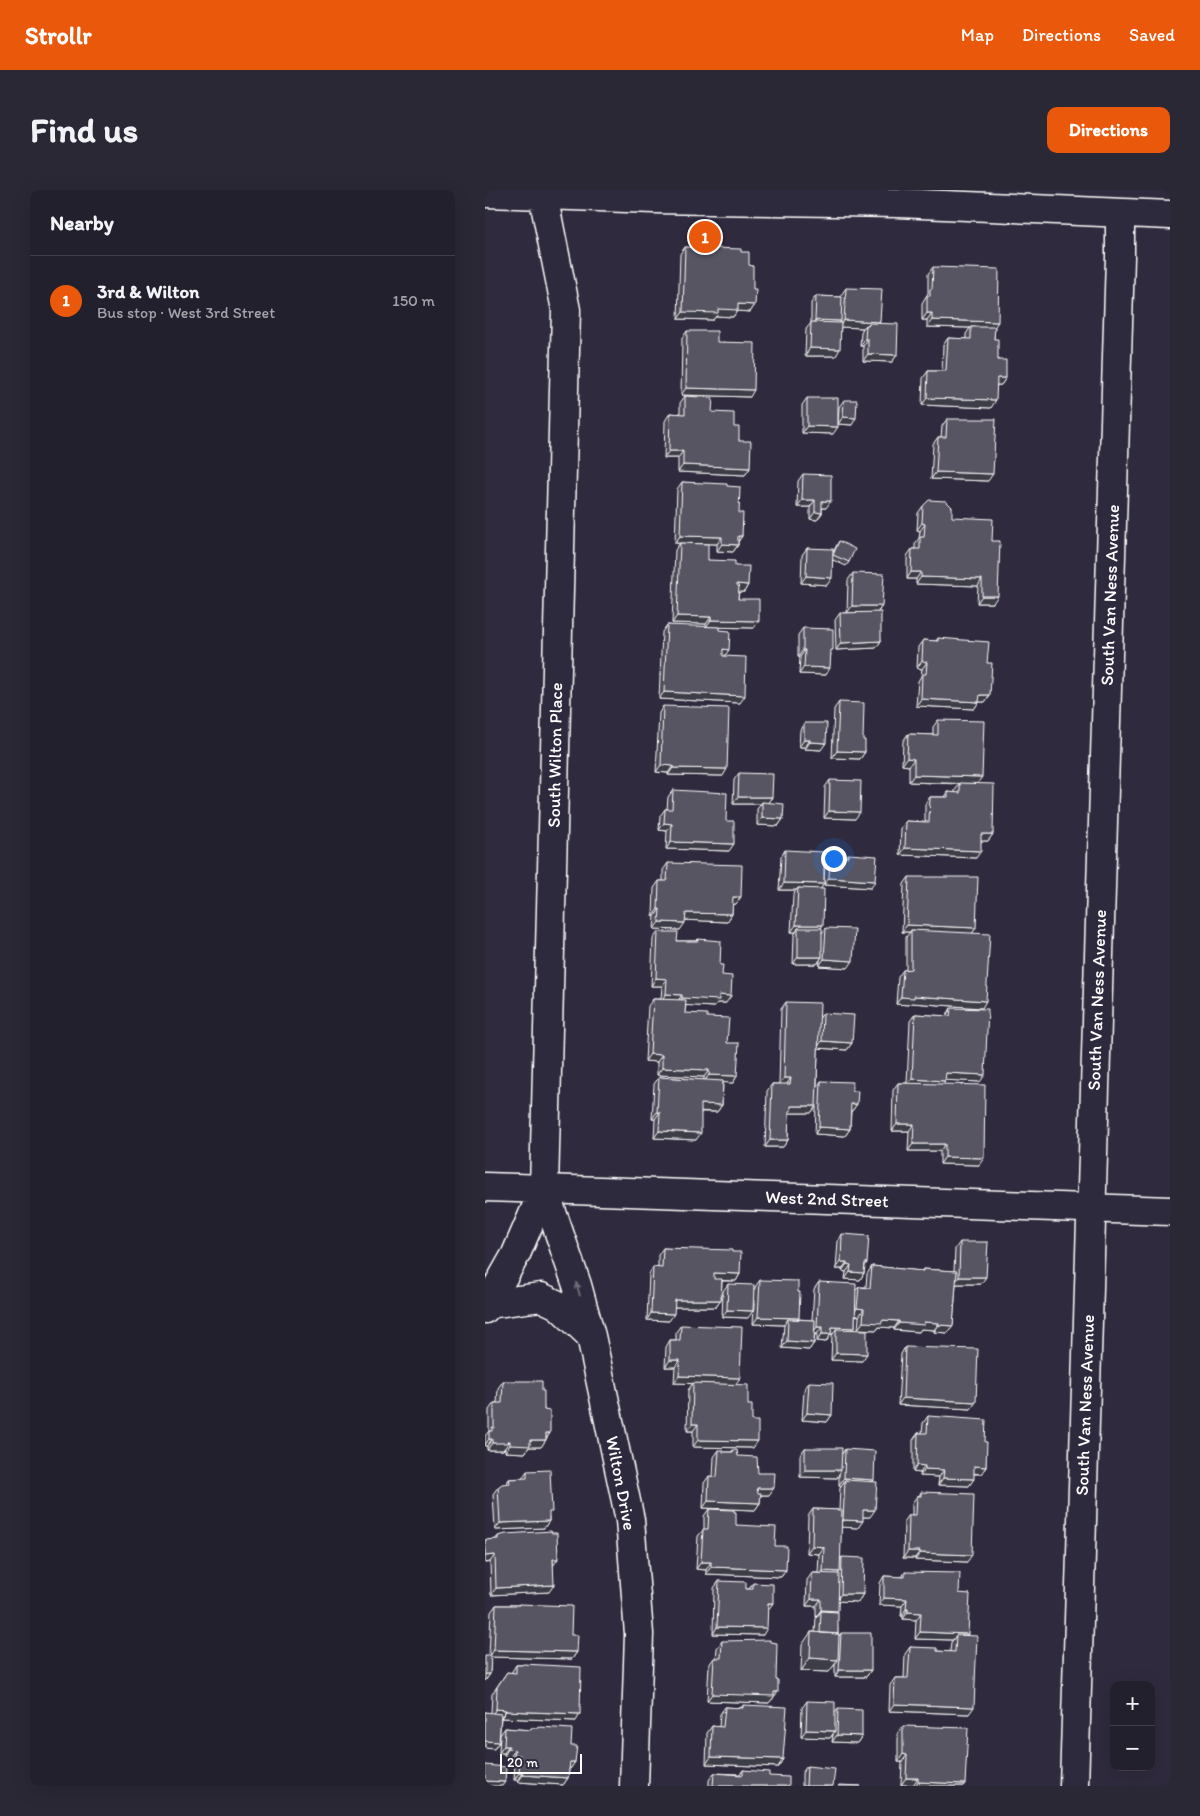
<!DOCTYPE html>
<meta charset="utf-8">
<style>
body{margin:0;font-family:Itim,sans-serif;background:#2b2836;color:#f1f3f6}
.controls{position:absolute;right:15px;bottom:15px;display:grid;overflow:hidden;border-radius:10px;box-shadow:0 5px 20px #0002}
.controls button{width:45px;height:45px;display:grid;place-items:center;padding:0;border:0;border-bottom:1px solid #403e4a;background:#23202e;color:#f1f3f6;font:25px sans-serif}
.scale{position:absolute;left:15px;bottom:12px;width:82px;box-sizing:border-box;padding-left:5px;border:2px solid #fff;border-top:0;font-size:14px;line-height:18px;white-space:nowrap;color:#fff;-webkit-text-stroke:4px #2f2a3d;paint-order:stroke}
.you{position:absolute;left:348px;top:668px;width:18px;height:18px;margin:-12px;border:4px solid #fff;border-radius:50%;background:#1a73e8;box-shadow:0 0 0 8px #1a73e833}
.badge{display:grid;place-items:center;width:32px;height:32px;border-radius:50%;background:#ea580c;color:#fff;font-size:16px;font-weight:700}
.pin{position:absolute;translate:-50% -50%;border:2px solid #fff;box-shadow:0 1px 5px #0006}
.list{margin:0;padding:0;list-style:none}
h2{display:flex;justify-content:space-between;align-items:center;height:65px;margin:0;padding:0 20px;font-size:21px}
h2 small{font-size:16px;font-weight:400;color:#a3a3aa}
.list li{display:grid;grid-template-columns:32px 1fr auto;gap:15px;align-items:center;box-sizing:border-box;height:90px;padding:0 20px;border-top:1px solid #403e4a}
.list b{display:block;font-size:19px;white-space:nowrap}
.list p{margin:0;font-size:16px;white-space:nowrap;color:#a3a3aa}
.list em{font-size:16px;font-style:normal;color:#a3a3aa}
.map{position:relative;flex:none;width:685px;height:1596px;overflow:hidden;border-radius:10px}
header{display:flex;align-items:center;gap:30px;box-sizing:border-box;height:70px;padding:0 25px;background:#ea580c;color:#fff}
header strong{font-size:24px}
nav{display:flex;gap:28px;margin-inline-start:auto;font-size:18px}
.intro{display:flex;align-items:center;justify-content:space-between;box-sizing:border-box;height:120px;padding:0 30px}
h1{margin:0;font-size:35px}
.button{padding:12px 22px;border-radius:10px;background:#ea580c;color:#fff;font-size:18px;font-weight:700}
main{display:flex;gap:30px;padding:0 30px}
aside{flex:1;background:#23202e;border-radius:10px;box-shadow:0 5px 20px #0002}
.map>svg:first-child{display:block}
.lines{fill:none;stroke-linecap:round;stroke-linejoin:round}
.street-casing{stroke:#fff;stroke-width:31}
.secondary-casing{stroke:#fff;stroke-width:31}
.street{stroke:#2f2a3d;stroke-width:28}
.secondary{stroke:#2f2a3d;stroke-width:28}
.wall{fill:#4d4956;stroke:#fff}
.shaded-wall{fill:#3e3c46;stroke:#fff}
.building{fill:#595564;stroke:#fff}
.oneway{fill:#6d6a77}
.labels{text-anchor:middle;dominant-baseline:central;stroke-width:4.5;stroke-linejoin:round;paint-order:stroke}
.street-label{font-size:18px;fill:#fff;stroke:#2f2a3d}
</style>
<header>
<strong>Strollr</strong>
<nav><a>Map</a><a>Directions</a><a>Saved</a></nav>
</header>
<div class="intro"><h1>Find us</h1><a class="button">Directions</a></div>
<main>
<aside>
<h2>Nearby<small></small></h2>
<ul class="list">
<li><span class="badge">1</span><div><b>3rd &amp; Wilton</b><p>Bus stop · West 3rd Street</p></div><em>150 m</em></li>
</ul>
</aside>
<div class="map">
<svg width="685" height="1596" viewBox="0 0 685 1596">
<rect width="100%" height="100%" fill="#2f2a3d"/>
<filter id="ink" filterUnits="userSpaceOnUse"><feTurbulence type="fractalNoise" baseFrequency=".02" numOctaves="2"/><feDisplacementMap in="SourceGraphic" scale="10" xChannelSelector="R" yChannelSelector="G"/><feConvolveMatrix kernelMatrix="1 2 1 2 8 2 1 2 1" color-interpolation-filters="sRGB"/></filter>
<g filter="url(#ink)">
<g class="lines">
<g class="street-casing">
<path id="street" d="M 3,1114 L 56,1107 L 73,1115 L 106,1146
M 149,1596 L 154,1444 L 145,1330 L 106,1146 L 92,1095 L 59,999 L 685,1021"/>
</g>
<g class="secondary-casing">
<path id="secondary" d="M 0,3 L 169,9 L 413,13 L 685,25
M 0,997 L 59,999
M 0,1119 L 31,1064 L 59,999 L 81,120 L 57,0
M 589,1596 L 635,67 L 635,23"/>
</g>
<use href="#street" class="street"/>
<use href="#secondary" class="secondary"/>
</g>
<path class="wall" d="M 200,57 L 256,62 L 264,75 L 270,115 L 265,122 L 252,121 L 248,127 L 231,126 L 228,130 L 193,129 L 195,64 Z
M 448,77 L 510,137 L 509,149 L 513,170 L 521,188 L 516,195 L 512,195 L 506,218 L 437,215 L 438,188 L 443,181 L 457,181 L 458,155 L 463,148 L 481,149 L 481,144 L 485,138 L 442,137 L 442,130 L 437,130 L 437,113 L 443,103 L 443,84 Z
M 361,98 L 394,133 L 412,165 L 407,172 L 378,171 L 378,156 L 375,156 L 376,142 L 378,138 L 356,137 L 351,166 L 320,166 L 321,139 L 326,133 L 326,113 L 331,106 L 356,107 L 356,105 Z
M 202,141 L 232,152 L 265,207 L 196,205 L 197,148 Z
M 200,206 L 227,222 L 249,237 L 265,278 L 260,285 L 193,282 L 193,268 L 179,268 L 180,231 L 185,223 L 195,224 L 195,213 Z
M 322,208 L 348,244 L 317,243 L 317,215 Z
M 359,210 L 367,235 L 353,234 L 354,217 Z
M 462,229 L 503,291 L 446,289 L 448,254 L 453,247 L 456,247 L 457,236 Z
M 318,284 L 341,318 L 337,318 L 337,323 L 332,330 L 325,329 L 325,317 L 312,317 L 313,291 Z
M 197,292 L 242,296 L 254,323 L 257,346 L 253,352 L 253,355 L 248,362 L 232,361 L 232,354 L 190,353 L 192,299 Z
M 438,316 L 467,327 L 507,351 L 508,413 L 492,413 L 493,396 L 431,394 L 431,389 L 422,389 L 422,366 L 427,359 L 430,359 L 430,354 L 434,348 L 435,341 L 432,340 L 433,323 Z
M 354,351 L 364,372 L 361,376 L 348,370 L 342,395 L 316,393 L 317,365 L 322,358 L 348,362 Z
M 195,353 L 223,370 L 250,376 L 263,395 L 259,402 L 254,402 L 253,409 L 269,438 L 221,437 L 221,434 L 187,433 L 190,360 Z
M 368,383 L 397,416 L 393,422 L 396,451 L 391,458 L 351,460 L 350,430 L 355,423 L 371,423 L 362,423 L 363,390 Z
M 182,435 L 234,440 L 239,466 L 255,513 L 174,509 L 177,442 Z
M 318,438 L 346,464 L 341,485 L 314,484 L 315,467 L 313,467 L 313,445 Z
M 453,448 L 502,473 L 505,505 L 500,512 L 494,512 L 489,519 L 431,516 L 433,491 L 436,486 L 437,479 L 432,478 L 433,457 L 438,450 L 451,451 Z
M 354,512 L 378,550 L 380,562 L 375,569 L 347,568 L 349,519 Z
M 178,516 L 238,586 L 183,585 L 183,583 L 171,582 L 174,523 Z
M 453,530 L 493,594 L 508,644 L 503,651 L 496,651 L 491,668 L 415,665 L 416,638 L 421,631 L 440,632 L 440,614 L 445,607 L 460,607 L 463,602 L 470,603 L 470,600 L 475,594 L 424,592 L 424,576 L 417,575 L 418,551 L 423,544 L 448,545 L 448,537 Z
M 319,533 L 336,560 L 320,559 L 320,557 L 314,557 L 315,540 Z
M 254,583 L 287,607 L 284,613 L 298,629 L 293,636 L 272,635 L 272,619 L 276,614 L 248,614 L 249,590 Z
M 345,590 L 370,629 L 339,628 L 340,597 Z
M 188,600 L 241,631 L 244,661 L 181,659 L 182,641 L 174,640 L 175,626 L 180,619 L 182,619 L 183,607 Z
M 300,660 L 339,693 L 340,673 L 345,666 L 361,667 L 363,664 L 386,698 L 339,695 L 339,694 L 335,699 L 336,738 L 337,743 L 341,738 L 363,778 L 334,776 L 335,770 L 332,774 L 308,774 L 309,745 L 311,742 L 306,742 L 308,705 L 311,700 L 294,700 L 296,667 Z
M 183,673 L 251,714 L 247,714 L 247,724 L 242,732 L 200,730 L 195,740 L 169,739 L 170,726 L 168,726 L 169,698 L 174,691 L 178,691 L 178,680 Z
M 424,687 L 491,738 L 487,743 L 497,818 L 426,813 L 424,815 L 411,814 L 413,787 L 418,780 L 421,780 L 421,747 L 425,742 L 417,742 L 419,694 Z
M 173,742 L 192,751 L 211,751 L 213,749 L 235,775 L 241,813 L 232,813 L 229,817 L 201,815 L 200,823 L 222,827 L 242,853 L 252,886 L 248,893 L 238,892 L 237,915 L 232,922 L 216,922 L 211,950 L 169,948 L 170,929 L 167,929 L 169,894 L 174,887 L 219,890 L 219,887 L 172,885 L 172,872 L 160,871 L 163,816 L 168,809 L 176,809 L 177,796 L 166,796 L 168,749 Z
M 301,812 L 334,829 L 338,823 L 367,853 L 362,860 L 333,858 L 332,898 L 336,891 L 367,901 L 372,914 L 367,921 L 366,921 L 365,939 L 360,946 L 330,944 L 331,917 L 326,923 L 304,923 L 303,950 L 298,957 L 280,957 L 282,901 L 287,894 L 294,894 L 296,819 Z
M 466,818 L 495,892 L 460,890 L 458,894 L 494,975 L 455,974 L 455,961 L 423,961 L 424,941 L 407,941 L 408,900 L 413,893 L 422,893 L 425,831 L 430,824 L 461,826 Z
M 357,1044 L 382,1073 L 380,1076 L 379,1083 L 375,1090 L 360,1089 L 361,1082 L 357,1081 L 357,1079 L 351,1079 L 353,1051 Z
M 475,1052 L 496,1094 L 471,1094 L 468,1136 L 463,1143 L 449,1142 L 449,1140 L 436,1139 L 434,1142 L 409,1140 L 409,1138 L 394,1137 L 392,1140 L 373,1139 L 374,1126 L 370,1125 L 370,1138 L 368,1140 L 377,1171 L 346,1170 L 347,1146 L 348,1144 L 346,1144 L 341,1152 L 332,1151 L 332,1144 L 330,1144 L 329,1153 L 324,1160 L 297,1158 L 299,1135 L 268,1134 L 270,1097 L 275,1090 L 313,1129 L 327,1130 L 329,1099 L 334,1092 L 371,1100 L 374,1097 L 381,1097 L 382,1084 L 387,1076 L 436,1081 L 438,1079 L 469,1081 L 470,1059 Z
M 178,1058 L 247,1062 L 255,1084 L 251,1091 L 237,1091 L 236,1110 L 231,1117 L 189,1117 L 184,1131 L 162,1130 L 164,1084 L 168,1077 L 173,1078 L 173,1065 Z
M 243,1094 L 263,1128 L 237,1127 L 238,1101 Z
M 196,1135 L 250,1195 L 263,1215 L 268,1258 L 208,1257 L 208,1241 L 202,1241 L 203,1200 L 208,1193 L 227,1194 L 189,1193 L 190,1177 L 180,1177 L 181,1157 L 185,1150 L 191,1150 L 191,1142 Z
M 420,1157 L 486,1219 L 413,1215 L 416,1164 Z
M 18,1191 L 57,1201 L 59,1220 L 65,1243 L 56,1257 L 44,1257 L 40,1263 L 20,1262 L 20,1258 L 18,1260 L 2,1260 L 2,1256 L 0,1256 L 0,1246 L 4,1241 L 4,1220 L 9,1213 L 12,1213 L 13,1198 Z
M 324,1192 L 347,1225 L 342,1232 L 317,1230 L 319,1200 Z
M 443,1226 L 500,1252 L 501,1277 L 496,1284 L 489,1284 L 484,1296 L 453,1295 L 454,1287 L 435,1286 L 435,1283 L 428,1282 L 428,1250 L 433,1243 L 437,1243 L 438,1233 Z
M 320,1258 L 357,1264 L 360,1259 L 387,1292 L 385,1327 L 378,1327 L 373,1338 L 356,1337 L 355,1370 L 357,1367 L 378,1404 L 373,1412 L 353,1411 L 352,1422 L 353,1444 L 354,1446 L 356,1443 L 386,1480 L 381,1487 L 350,1487 L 350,1474 L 344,1482 L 316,1481 L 317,1455 L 326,1442 L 330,1442 L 331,1428 L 332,1427 L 331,1427 L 331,1416 L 321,1416 L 322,1390 L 327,1383 L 333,1383 L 334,1364 L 322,1363 L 323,1326 L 328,1319 L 354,1320 L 355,1297 L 356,1296 L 354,1295 L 354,1284 L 352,1288 L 315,1287 L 315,1265 Z
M 234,1260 L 238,1262 L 246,1262 L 248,1260 L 253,1266 L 273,1283 L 284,1305 L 276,1305 L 275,1313 L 270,1320 L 218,1318 L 219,1293 L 224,1286 L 228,1287 L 229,1267 Z
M 42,1281 L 64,1327 L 64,1331 L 59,1338 L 10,1340 L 8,1304 L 13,1297 L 21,1294 L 24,1289 L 37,1288 Z
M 436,1302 L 482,1372 L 430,1370 L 430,1368 L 418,1368 L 419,1332 L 424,1325 L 427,1325 L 427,1313 L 432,1306 L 434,1306 Z
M 224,1319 L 251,1335 L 290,1356 L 301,1380 L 296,1387 L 221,1384 L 221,1380 L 211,1379 L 213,1346 L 219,1339 L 219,1326 Z
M 13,1346 L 68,1376 L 64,1402 L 6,1405 L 5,1372 L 0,1373 L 0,1350 L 10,1350 Z
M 420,1382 L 474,1403 L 482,1446 L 484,1524 L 404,1521 L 405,1495 L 410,1488 L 419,1488 L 420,1464 L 425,1457 L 452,1461 L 465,1462 L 466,1452 L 468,1450 L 430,1449 L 431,1430 L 418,1429 L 418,1426 L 416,1426 L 417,1416 L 394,1415 L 395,1393 L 399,1386 L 417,1387 Z
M 234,1391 L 261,1399 L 264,1399 L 268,1393 L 288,1413 L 283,1419 L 278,1445 L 228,1444 L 229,1398 Z
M 34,1414 L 86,1445 L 92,1462 L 87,1469 L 6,1467 L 5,1484 L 0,1491 L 4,1466 L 6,1422 L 11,1415 L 33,1415 Z
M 237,1451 L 291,1490 L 288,1509 L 287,1509 L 284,1513 L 222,1511 L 224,1475 L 229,1468 L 231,1468 L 232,1458 Z
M 38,1474 L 91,1531 L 16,1528 L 14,1552 L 9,1559 L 0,1558 L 0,1522 L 6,1523 L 7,1504 L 22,1482 L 26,1483 L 31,1475 L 37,1475 Z
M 322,1511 L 350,1523 L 353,1519 L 377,1546 L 372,1553 L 347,1552 L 348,1544 L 345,1548 L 316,1547 L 317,1518 Z
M 258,1515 L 298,1569 L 293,1577 L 221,1574 L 222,1543 L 227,1536 L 234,1537 L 235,1524 L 240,1517 L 256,1518 Z
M 418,1536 L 478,1596 L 428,1596 L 428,1595 L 416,1595 L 417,1572 L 413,1572 L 413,1543 Z
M 54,1537 L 86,1556 L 90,1572 L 85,1579 L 84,1579 L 83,1588 L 78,1595 L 33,1592 L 33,1590 L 29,1590 L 30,1572 L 24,1572 L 25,1567 L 19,1566 L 19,1563 L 14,1563 L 15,1545 L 20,1538 L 45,1540 L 46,1538 L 52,1538 Z
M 322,1576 L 348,1596 L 317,1596 L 317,1583 Z
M 258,1580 L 284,1586 L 304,1596 L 224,1596 L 224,1590 L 229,1583 L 255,1584 Z"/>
<path class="shaded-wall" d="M 253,114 L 270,115 L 265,122 L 252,121 L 248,127 L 231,126 L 228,130 L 193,129 L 198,122 L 233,119 Z
M 442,123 L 447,123 L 442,130 L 437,130 Z
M 330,130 L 356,131 L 352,138 L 326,137 Z
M 359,130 L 395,132 L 390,139 L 384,135 L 384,133 L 381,138 L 381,135 L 378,138 L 354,137 Z
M 447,130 L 513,132 L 508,139 L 486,137 L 485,138 L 442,137 Z
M 380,149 L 383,149 L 378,156 L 375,156 Z
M 325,158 L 355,159 L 351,166 L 320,166 Z
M 383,164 L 412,165 L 407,172 L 378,171 Z
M 512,188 L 521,188 L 516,195 L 507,195 Z
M 201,198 L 269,200 L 265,207 L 196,205 Z
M 442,208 L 511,210 L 506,218 L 437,215 Z
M 358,227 L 371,228 L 367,235 L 353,234 Z
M 322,236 L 353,237 L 348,244 L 317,243 Z
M 184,261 L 198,261 L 193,268 L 179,268 Z
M 198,275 L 265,278 L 260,285 L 193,282 Z
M 451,282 L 508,284 L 503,291 L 446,289 Z
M 317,310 L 330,310 L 325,317 L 312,317 Z
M 337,311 L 346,311 L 341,318 L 332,318 Z
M 330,322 L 337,323 L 332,330 L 325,329 Z
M 437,333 L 440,334 L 435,341 L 432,340 Z
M 195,346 L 237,347 L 232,354 L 190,353 Z
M 253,346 L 257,346 L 252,353 Z
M 237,354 L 253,355 L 248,362 L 232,361 Z
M 426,382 L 436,382 L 431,389 L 422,389 Z
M 321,386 L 347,388 L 342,395 L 316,393 Z
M 436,387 L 497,389 L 493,396 L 431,394 Z
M 251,394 L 263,395 L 259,402 L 246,402 Z
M 497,406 L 513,406 L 508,413 L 492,413 Z
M 367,416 L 397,416 L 392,423 L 362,423 Z
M 192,426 L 226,427 L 221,434 L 187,433 Z
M 226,430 L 274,431 L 269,438 L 221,437 Z
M 396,451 L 391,458 L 351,460 L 356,453 Z
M 238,459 L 244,460 L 239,467 L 233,466 Z
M 318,460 L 320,460 L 315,467 L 313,467 Z
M 437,471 L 442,472 L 437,479 L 432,478 Z
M 319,477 L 345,478 L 341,485 L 314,484 Z
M 179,502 L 260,506 L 255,513 L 174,509 Z
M 495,505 L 505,505 L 500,512 L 490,512 Z
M 436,509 L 494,512 L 489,519 L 431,516 Z
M 319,550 L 325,550 L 320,557 L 314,557 Z
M 325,552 L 341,553 L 336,560 L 320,559 Z
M 352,561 L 380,562 L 375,569 L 347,568 Z
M 422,568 L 429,569 L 424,576 L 417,575 Z
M 176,575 L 188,576 L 183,583 L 171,582 Z
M 188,578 L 242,579 L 238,586 L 183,585 Z
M 429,585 L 497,587 L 492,594 L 424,592 Z
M 253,607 L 287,607 L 282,614 L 277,612 L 276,614 L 248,614 Z
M 344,621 L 375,622 L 370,629 L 339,628 Z
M 277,628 L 298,629 L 293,636 L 272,635 Z
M 179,633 L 187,634 L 182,641 L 174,640 Z
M 496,644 L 508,644 L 503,651 L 491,651 Z
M 186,652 L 249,654 L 244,661 L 181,659 Z
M 420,658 L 496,661 L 491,668 L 415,665 Z
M 344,688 L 390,691 L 386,698 L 339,695 Z
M 299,693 L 339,694 L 334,701 L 313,698 L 311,700 L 294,700 Z
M 248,707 L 256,707 L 251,714 L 243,714 Z
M 173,719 L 175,719 L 170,726 L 168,726 Z
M 201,723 L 247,724 L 242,732 L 196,730 Z
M 174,732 L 200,733 L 195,740 L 169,739 Z
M 311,735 L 338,735 L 333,742 L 313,738 L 311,742 L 306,742 Z
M 422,735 L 491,738 L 486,745 L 426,740 L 425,742 L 417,742 Z
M 313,767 L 337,767 L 332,774 L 308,774 Z
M 339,769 L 368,771 L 363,778 L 334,776 Z
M 171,788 L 182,789 L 177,796 L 166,796 Z
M 181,804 L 197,805 L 192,812 L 176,811 Z
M 234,805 L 246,806 L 241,813 L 232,813 L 229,817 L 192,815 L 197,808 Z
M 429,806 L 501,811 L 497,818 L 426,813 L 424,815 L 411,814 L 416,807 Z
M 337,851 L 367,853 L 362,860 L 332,858 Z
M 165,864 L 177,865 L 172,872 L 160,871 Z
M 177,878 L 224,880 L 219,887 L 172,885 Z
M 461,883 L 500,885 L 495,892 L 456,890 Z
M 224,885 L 252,886 L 248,893 L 219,892 Z
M 299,888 L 306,888 L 301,895 L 294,895 Z
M 427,889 L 460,891 L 455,898 L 422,896 Z
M 216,914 L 237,915 L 232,922 L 211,921 Z
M 366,914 L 372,914 L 367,921 L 361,921 Z
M 306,916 L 331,916 L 326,923 L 304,923 L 301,928 Z
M 172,922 L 175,922 L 170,929 L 167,929 Z
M 412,934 L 429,934 L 424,941 L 407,941 Z
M 334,937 L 365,939 L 360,946 L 330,944 Z
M 174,941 L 216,943 L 211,950 L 169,948 Z
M 285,950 L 303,950 L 298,957 L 280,957 Z
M 428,954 L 460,954 L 455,961 L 423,961 Z
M 460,967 L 499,968 L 494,975 L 455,974 Z
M 356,1072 L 362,1072 L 357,1079 L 351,1079 Z
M 362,1074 L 366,1075 L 361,1082 L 357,1081 Z
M 365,1082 L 379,1083 L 375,1090 L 360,1089 Z
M 229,1083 L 255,1084 L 251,1091 L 224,1090 Z
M 474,1087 L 501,1087 L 496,1094 L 469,1094 Z
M 190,1110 L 236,1110 L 231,1117 L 185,1117 Z
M 372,1118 L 379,1119 L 374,1126 L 367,1125 Z
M 242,1120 L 268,1121 L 263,1128 L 237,1127 Z
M 166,1123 L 189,1124 L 184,1131 L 162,1130 Z
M 273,1127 L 314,1128 L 309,1135 L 303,1129 L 299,1135 L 268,1134 Z
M 397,1130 L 414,1131 L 409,1138 L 394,1137 L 392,1140 L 373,1139 L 378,1132 Z
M 439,1132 L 454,1133 L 449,1140 L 436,1139 L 434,1142 L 409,1140 L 414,1133 Z
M 454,1135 L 468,1136 L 463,1143 L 449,1142 Z
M 332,1137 L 337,1137 L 332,1144 L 327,1144 Z
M 347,1137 L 370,1138 L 365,1145 L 351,1139 L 348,1144 L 342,1144 Z
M 337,1144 L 346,1144 L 341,1152 L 332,1151 Z
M 302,1151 L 329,1153 L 324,1160 L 297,1158 Z
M 351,1163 L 382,1164 L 377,1171 L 346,1170 Z
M 185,1170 L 195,1170 L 190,1177 L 180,1177 Z
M 194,1186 L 255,1188 L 250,1195 L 189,1193 Z
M 418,1208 L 491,1212 L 486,1219 L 413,1215 Z
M 322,1223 L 347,1225 L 342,1232 L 317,1230 Z
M 207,1234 L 213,1234 L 208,1241 L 202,1241 Z
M 61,1243 L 65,1243 L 60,1250 Z
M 4,1249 L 7,1249 L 2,1256 L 0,1256 L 0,1255 Z
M 45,1250 L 61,1250 L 56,1257 L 44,1257 L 40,1263 L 20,1262 L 25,1255 Z
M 213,1250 L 273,1251 L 268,1258 L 208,1257 Z
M 25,1251 L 18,1260 L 2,1260 L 7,1253 Z
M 432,1275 L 440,1276 L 435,1283 L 428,1282 Z
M 489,1276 L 501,1277 L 496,1284 L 484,1283 Z
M 440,1279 L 459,1280 L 454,1287 L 435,1286 Z
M 320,1280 L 356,1280 L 352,1288 L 315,1287 Z
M 359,1288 L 389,1290 L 384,1297 L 360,1290 L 356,1296 L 354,1295 Z
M 458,1288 L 489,1289 L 484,1296 L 453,1295 Z
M 272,1298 L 289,1298 L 284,1305 L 268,1305 Z
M 223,1311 L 275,1313 L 270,1320 L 218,1318 Z
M 378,1320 L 390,1320 L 385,1327 L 374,1327 Z
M 358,1330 L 378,1331 L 373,1338 L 353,1337 Z
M 64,1331 L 59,1338 L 10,1340 L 15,1333 Z
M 327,1356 L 339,1357 L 334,1364 L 322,1363 Z
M 423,1361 L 435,1361 L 430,1368 L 418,1368 Z
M 435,1363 L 487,1365 L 482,1372 L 430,1370 Z
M 10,1365 L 5,1372 L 0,1373 L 0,1366 Z
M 68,1369 L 73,1369 L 68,1376 Z
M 216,1372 L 226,1372 L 221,1380 L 211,1379 Z
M 226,1377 L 301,1380 L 296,1387 L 221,1384 Z
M 338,1381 L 355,1382 L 350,1389 L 333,1388 Z
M 69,1395 L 64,1402 L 6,1405 L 11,1398 Z
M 356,1404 L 378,1404 L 373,1412 L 351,1411 Z
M 399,1408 L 422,1409 L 417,1416 L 394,1415 Z
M 326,1409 L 336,1409 L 331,1416 L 321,1416 Z
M 283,1413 L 288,1413 L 283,1420 Z
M 421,1419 L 423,1419 L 418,1426 L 416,1426 Z
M 336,1420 L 353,1421 L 348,1428 L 336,1421 L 332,1427 L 331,1427 Z
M 423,1422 L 436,1423 L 431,1430 L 418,1429 Z
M 232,1437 L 282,1438 L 278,1445 L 228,1444 Z
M 435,1442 L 483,1444 L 478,1451 L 471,1445 L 468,1450 L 430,1449 Z
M 9,1460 L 92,1462 L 87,1469 L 4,1467 Z
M 325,1468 L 353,1470 L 344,1482 L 316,1481 Z
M 354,1480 L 386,1480 L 381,1487 L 350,1487 Z
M 0,1484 L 5,1484 L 0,1491 Z
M 293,1502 L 284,1513 L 222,1511 L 227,1504 Z
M 409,1514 L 489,1517 L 484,1524 L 404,1521 Z
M 11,1519 L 21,1520 L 16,1527 L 6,1526 Z
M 21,1521 L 95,1524 L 91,1531 L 16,1528 Z
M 321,1540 L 350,1541 L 345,1548 L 316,1547 Z
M 352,1545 L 377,1546 L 372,1553 L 347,1552 Z
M 0,1551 L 14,1552 L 9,1559 L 0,1558 Z
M 19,1556 L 24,1556 L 19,1563 L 14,1563 Z
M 23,1559 L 30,1560 L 25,1567 L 19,1566 Z
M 418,1564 L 422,1565 L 417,1572 L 413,1572 Z
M 29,1565 L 35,1565 L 30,1572 L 24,1572 Z
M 226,1567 L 298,1569 L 293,1577 L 221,1574 Z
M 85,1572 L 90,1572 L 85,1579 L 80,1579 Z
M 34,1583 L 38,1583 L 33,1590 L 29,1590 Z
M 38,1585 L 83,1588 L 78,1595 L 33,1592 Z
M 421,1588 L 433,1588 L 428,1595 L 416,1595 Z
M 0,1591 L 20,1592 L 17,1596 L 0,1596 Z
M 433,1592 L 480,1594 L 478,1596 L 430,1596 Z"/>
<path class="building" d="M 200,57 L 256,59 L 256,62 L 264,62 L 264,75 L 268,76 L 268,99 L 271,99 L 270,115 L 253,114 L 253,120 L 233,119 L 233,123 L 198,122 Z
M 448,77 L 514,79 L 513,132 L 447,130 L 447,123 L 442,123 L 442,106 L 445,106 L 445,99 L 447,99 Z
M 361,98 L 397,99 L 395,132 L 359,130 Z
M 331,106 L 357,107 L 356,131 L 330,130 Z
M 326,132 L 356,133 L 355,159 L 325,158 Z
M 384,133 L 413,134 L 412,165 L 383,164 L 383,149 L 380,149 L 381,135 L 384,135 Z
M 486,137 L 510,137 L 509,149 L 513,149 L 513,170 L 521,170 L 521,188 L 512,188 L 511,210 L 442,208 L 443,181 L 461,181 L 463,148 L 486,149 Z
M 202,141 L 232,141 L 232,152 L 270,153 L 269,200 L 201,198 Z
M 200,206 L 228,208 L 227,222 L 249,223 L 249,237 L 254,237 L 254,251 L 266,251 L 265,278 L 198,275 L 198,261 L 184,261 L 185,223 L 200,224 Z
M 322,208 L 353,208 L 353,237 L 322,236 Z
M 359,210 L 372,210 L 371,228 L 358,227 Z
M 462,229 L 511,229 L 508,284 L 451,282 L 453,247 L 461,247 Z
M 318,284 L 346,285 L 346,311 L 337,311 L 337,323 L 330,322 L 330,310 L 317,310 Z
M 197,292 L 242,294 L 242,296 L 255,297 L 254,323 L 258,323 L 257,346 L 253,346 L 253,355 L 237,354 L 237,347 L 195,346 Z
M 444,310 L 461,311 L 467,317 L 467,327 L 508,329 L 507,351 L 515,351 L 513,406 L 497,406 L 497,389 L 436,387 L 436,382 L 426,382 L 427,359 L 435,359 L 435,347 L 439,347 L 440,334 L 437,333 L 438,316 Z
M 354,351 L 370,359 L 364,372 L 348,365 Z
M 195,353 L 223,354 L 223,370 L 250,371 L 250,376 L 264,376 L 263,395 L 251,394 L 254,397 L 253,409 L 274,409 L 274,431 L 226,430 L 226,427 L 192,426 Z
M 322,358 L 348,359 L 347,388 L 321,386 Z
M 368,383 L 399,384 L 397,416 L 367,416 Z
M 396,422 L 396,451 L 356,453 L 355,423 Z
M 182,435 L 234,437 L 234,440 L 245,441 L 244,460 L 238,459 L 238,466 L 261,467 L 260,506 L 179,502 Z
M 318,438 L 348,439 L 348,460 L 346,460 L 345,478 L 319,477 L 320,460 L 318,460 Z
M 453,448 L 504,452 L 502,473 L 507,473 L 505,505 L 495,505 L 494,512 L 436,509 L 437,484 L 441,484 L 442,472 L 437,471 L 438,450 L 453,451 Z
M 354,512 L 379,513 L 378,550 L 380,550 L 380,562 L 352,561 Z
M 178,516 L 244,518 L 242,579 L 188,578 L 188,576 L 176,575 Z
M 453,530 L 499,531 L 497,587 L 429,585 L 429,569 L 422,568 L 423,544 L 453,545 Z
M 319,533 L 342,533 L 341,553 L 325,552 L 325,550 L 319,550 Z
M 254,583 L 288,584 L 287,607 L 253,607 Z
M 345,590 L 376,591 L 375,622 L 344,621 Z
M 475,593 L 509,594 L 508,644 L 496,644 L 496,661 L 420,658 L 421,631 L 444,632 L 445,607 L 463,607 L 463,602 L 475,603 Z
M 188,600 L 242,603 L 241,631 L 249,631 L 249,654 L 186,652 L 187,634 L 179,633 L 180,619 L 187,619 Z
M 277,612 L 299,614 L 298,629 L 277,628 Z
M 300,660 L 339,662 L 339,694 L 299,693 Z
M 363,664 L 392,666 L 390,691 L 344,688 L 345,666 L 363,667 Z
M 183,673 L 257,675 L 256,707 L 248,707 L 247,724 L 201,723 L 200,733 L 174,732 L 175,719 L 173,719 L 174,691 L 182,691 Z
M 424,687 L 493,687 L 491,738 L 422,735 Z
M 313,698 L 339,699 L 338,735 L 311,735 Z
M 313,738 L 337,738 L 337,767 L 313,767 Z
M 341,738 L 370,739 L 368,771 L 339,769 Z
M 426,740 L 505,744 L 501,811 L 429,806 L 429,808 L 416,807 L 418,780 L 426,779 Z
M 173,742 L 193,742 L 192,751 L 213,751 L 213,749 L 236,751 L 235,775 L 238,775 L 237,785 L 247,786 L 246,806 L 234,805 L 234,810 L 197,808 L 197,805 L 181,804 L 182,789 L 171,788 Z
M 168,809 L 201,810 L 200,823 L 222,824 L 222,827 L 244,828 L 242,853 L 254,853 L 252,886 L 224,885 L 224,880 L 177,878 L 177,865 L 165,864 Z
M 301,812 L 335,813 L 331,916 L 306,916 L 306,921 L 304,921 L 303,950 L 285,950 L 287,894 L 305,894 L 306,888 L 299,888 Z
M 466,818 L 503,819 L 500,885 L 461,883 L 460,891 L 427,889 L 430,824 L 465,826 Z
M 338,823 L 369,825 L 367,853 L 337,851 Z
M 174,887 L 238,891 L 237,915 L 216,914 L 216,943 L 174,941 L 175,922 L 172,922 Z
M 336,891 L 367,892 L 367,901 L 373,901 L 372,914 L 366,914 L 365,939 L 334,937 Z
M 413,893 L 500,895 L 499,968 L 460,967 L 460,954 L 428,954 L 429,934 L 412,934 Z
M 357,1044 L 384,1046 L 382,1073 L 380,1073 L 379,1083 L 365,1082 L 366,1075 L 362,1074 L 362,1072 L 356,1072 Z
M 475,1052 L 503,1052 L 501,1087 L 474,1087 Z
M 178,1058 L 247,1060 L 247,1062 L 256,1062 L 255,1084 L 229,1083 L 229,1089 L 237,1089 L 236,1110 L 190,1110 L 189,1124 L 166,1123 L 168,1077 L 177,1078 Z
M 387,1076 L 438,1081 L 438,1079 L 472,1081 L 468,1136 L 454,1135 L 454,1133 L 439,1132 L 439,1135 L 414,1133 L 414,1131 L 397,1130 L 397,1133 L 378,1132 L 379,1119 L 372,1118 L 374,1097 L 385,1098 Z
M 275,1090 L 313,1091 L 313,1102 L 315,1102 L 314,1128 L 273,1127 Z
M 334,1092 L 371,1094 L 370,1138 L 347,1137 L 346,1144 L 337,1144 L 337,1137 L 332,1137 Z
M 243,1094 L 269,1095 L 268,1121 L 242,1120 Z
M 303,1129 L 330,1130 L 329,1153 L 302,1151 Z
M 196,1135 L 257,1137 L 255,1188 L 194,1186 L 195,1170 L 185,1170 L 185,1150 L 195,1150 Z
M 351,1139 L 382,1140 L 382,1164 L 351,1163 Z
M 420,1157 L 493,1159 L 491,1212 L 418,1208 Z
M 18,1191 L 57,1191 L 57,1201 L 59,1201 L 59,1220 L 65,1221 L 65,1243 L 61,1243 L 61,1250 L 45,1250 L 45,1256 L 25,1255 L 25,1251 L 23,1251 L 23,1253 L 7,1253 L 7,1249 L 4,1249 L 4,1241 L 7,1241 L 7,1237 L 9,1238 L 9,1213 L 17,1213 Z
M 324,1192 L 348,1193 L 347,1225 L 322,1223 Z
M 208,1193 L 263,1195 L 263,1215 L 267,1215 L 267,1231 L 273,1231 L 273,1251 L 213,1250 L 213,1234 L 207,1234 Z
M 443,1226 L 501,1230 L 500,1252 L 502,1252 L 501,1277 L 489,1276 L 489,1289 L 458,1288 L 459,1280 L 440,1279 L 440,1276 L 432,1275 L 433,1243 L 442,1243 Z
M 320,1258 L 357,1258 L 356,1280 L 320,1280 Z
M 360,1259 L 390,1261 L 389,1290 L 359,1288 Z
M 234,1260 L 238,1260 L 238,1262 L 248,1262 L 248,1260 L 252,1260 L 253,1266 L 272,1267 L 273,1283 L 290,1283 L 289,1298 L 272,1298 L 273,1303 L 276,1303 L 275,1313 L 223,1311 L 224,1286 L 232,1287 Z
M 65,1280 L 67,1322 L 64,1322 L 64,1331 L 15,1333 L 13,1297 L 17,1294 L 25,1293 L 24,1289 L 42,1288 L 42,1281 Z
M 360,1290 L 392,1292 L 390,1320 L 378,1320 L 378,1331 L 358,1330 Z
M 436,1302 L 489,1304 L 487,1365 L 435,1363 L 435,1361 L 423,1361 L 424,1325 L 431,1325 L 432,1306 L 436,1306 Z
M 224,1319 L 249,1320 L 249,1322 L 251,1322 L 251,1335 L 291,1337 L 290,1356 L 302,1356 L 301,1380 L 226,1377 L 226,1372 L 216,1372 L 218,1339 L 223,1339 Z
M 328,1319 L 357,1320 L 355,1382 L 338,1381 L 339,1357 L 327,1356 Z
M 66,1341 L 67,1343 L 72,1343 L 73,1369 L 68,1369 L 69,1395 L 11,1398 L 10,1365 L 0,1366 L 0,1350 L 13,1349 L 13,1346 L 21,1344 Z
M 357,1367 L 379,1368 L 378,1404 L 356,1404 Z
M 420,1382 L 475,1383 L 474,1403 L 485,1404 L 483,1444 L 435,1442 L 436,1423 L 423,1422 L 423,1419 L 421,1419 L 422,1409 L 399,1408 L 399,1386 L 420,1387 Z
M 327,1383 L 354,1384 L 353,1421 L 336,1420 L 336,1409 L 326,1409 Z
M 234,1391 L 261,1392 L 261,1399 L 268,1399 L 268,1393 L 288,1394 L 288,1413 L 283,1413 L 282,1438 L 232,1437 Z
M 34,1414 L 87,1416 L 86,1445 L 93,1445 L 92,1462 L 9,1460 L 11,1415 L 34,1415 Z
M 336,1421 L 353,1422 L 353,1444 L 335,1443 Z
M 326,1442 L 354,1444 L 353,1470 L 325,1468 Z
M 356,1443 L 386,1443 L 386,1480 L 354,1480 Z
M 471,1445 L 492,1446 L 489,1517 L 409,1514 L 410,1488 L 423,1488 L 425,1457 L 452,1458 L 452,1461 L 470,1462 Z
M 285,1450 L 285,1452 L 292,1453 L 291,1490 L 293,1490 L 293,1502 L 289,1502 L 289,1506 L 227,1504 L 229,1468 L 236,1468 L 237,1451 Z
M 0,1466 L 6,1466 L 5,1484 L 0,1484 Z
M 38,1474 L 96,1477 L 95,1524 L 21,1521 L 21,1520 L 11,1519 L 12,1497 L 22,1482 L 31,1483 L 31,1475 L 37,1475 Z
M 322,1511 L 350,1512 L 350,1541 L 321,1540 Z
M 258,1515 L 302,1517 L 298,1569 L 226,1567 L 227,1536 L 238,1537 L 240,1517 L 258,1518 Z
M 353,1519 L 377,1520 L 377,1546 L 352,1545 Z
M 0,1522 L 16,1524 L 14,1552 L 0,1551 Z
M 418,1536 L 483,1538 L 480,1594 L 433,1592 L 433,1588 L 421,1588 L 422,1565 L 418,1564 Z
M 54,1537 L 87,1539 L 86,1556 L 92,1556 L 90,1572 L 85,1572 L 83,1588 L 38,1585 L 38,1583 L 34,1583 L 35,1565 L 29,1565 L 30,1560 L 23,1559 L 24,1556 L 19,1556 L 20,1538 L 46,1540 L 46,1538 L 54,1538 Z
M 0,1575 L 21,1577 L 20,1592 L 0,1591 Z
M 322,1576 L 350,1579 L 348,1596 L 321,1596 Z
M 258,1580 L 284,1582 L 284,1586 L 304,1587 L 304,1596 L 228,1596 L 229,1583 L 258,1585 Z
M 354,1595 L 376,1596 L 353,1596 Z"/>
<defs><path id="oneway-solid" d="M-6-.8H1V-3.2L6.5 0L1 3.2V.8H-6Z" transform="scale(1.25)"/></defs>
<use class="oneway" href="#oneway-solid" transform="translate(93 1099) rotate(-106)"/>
</g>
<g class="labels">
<g class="street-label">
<text transform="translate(625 405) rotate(-88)">South Van Ness Avenue</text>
<text transform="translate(70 565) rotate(-89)">South Wilton Place</text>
<text transform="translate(612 810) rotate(-88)">South Van Ness Avenue</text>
<text transform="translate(342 1009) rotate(2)">West 2nd Street</text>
<text transform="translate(600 1215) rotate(-88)">South Van Ness Avenue</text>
<text transform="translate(136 1293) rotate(79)">Wilton Drive</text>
</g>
</g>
</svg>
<div class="controls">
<button>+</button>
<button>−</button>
</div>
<div class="scale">20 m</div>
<div class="you"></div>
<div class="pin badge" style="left:220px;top:47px">1</div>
</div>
</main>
